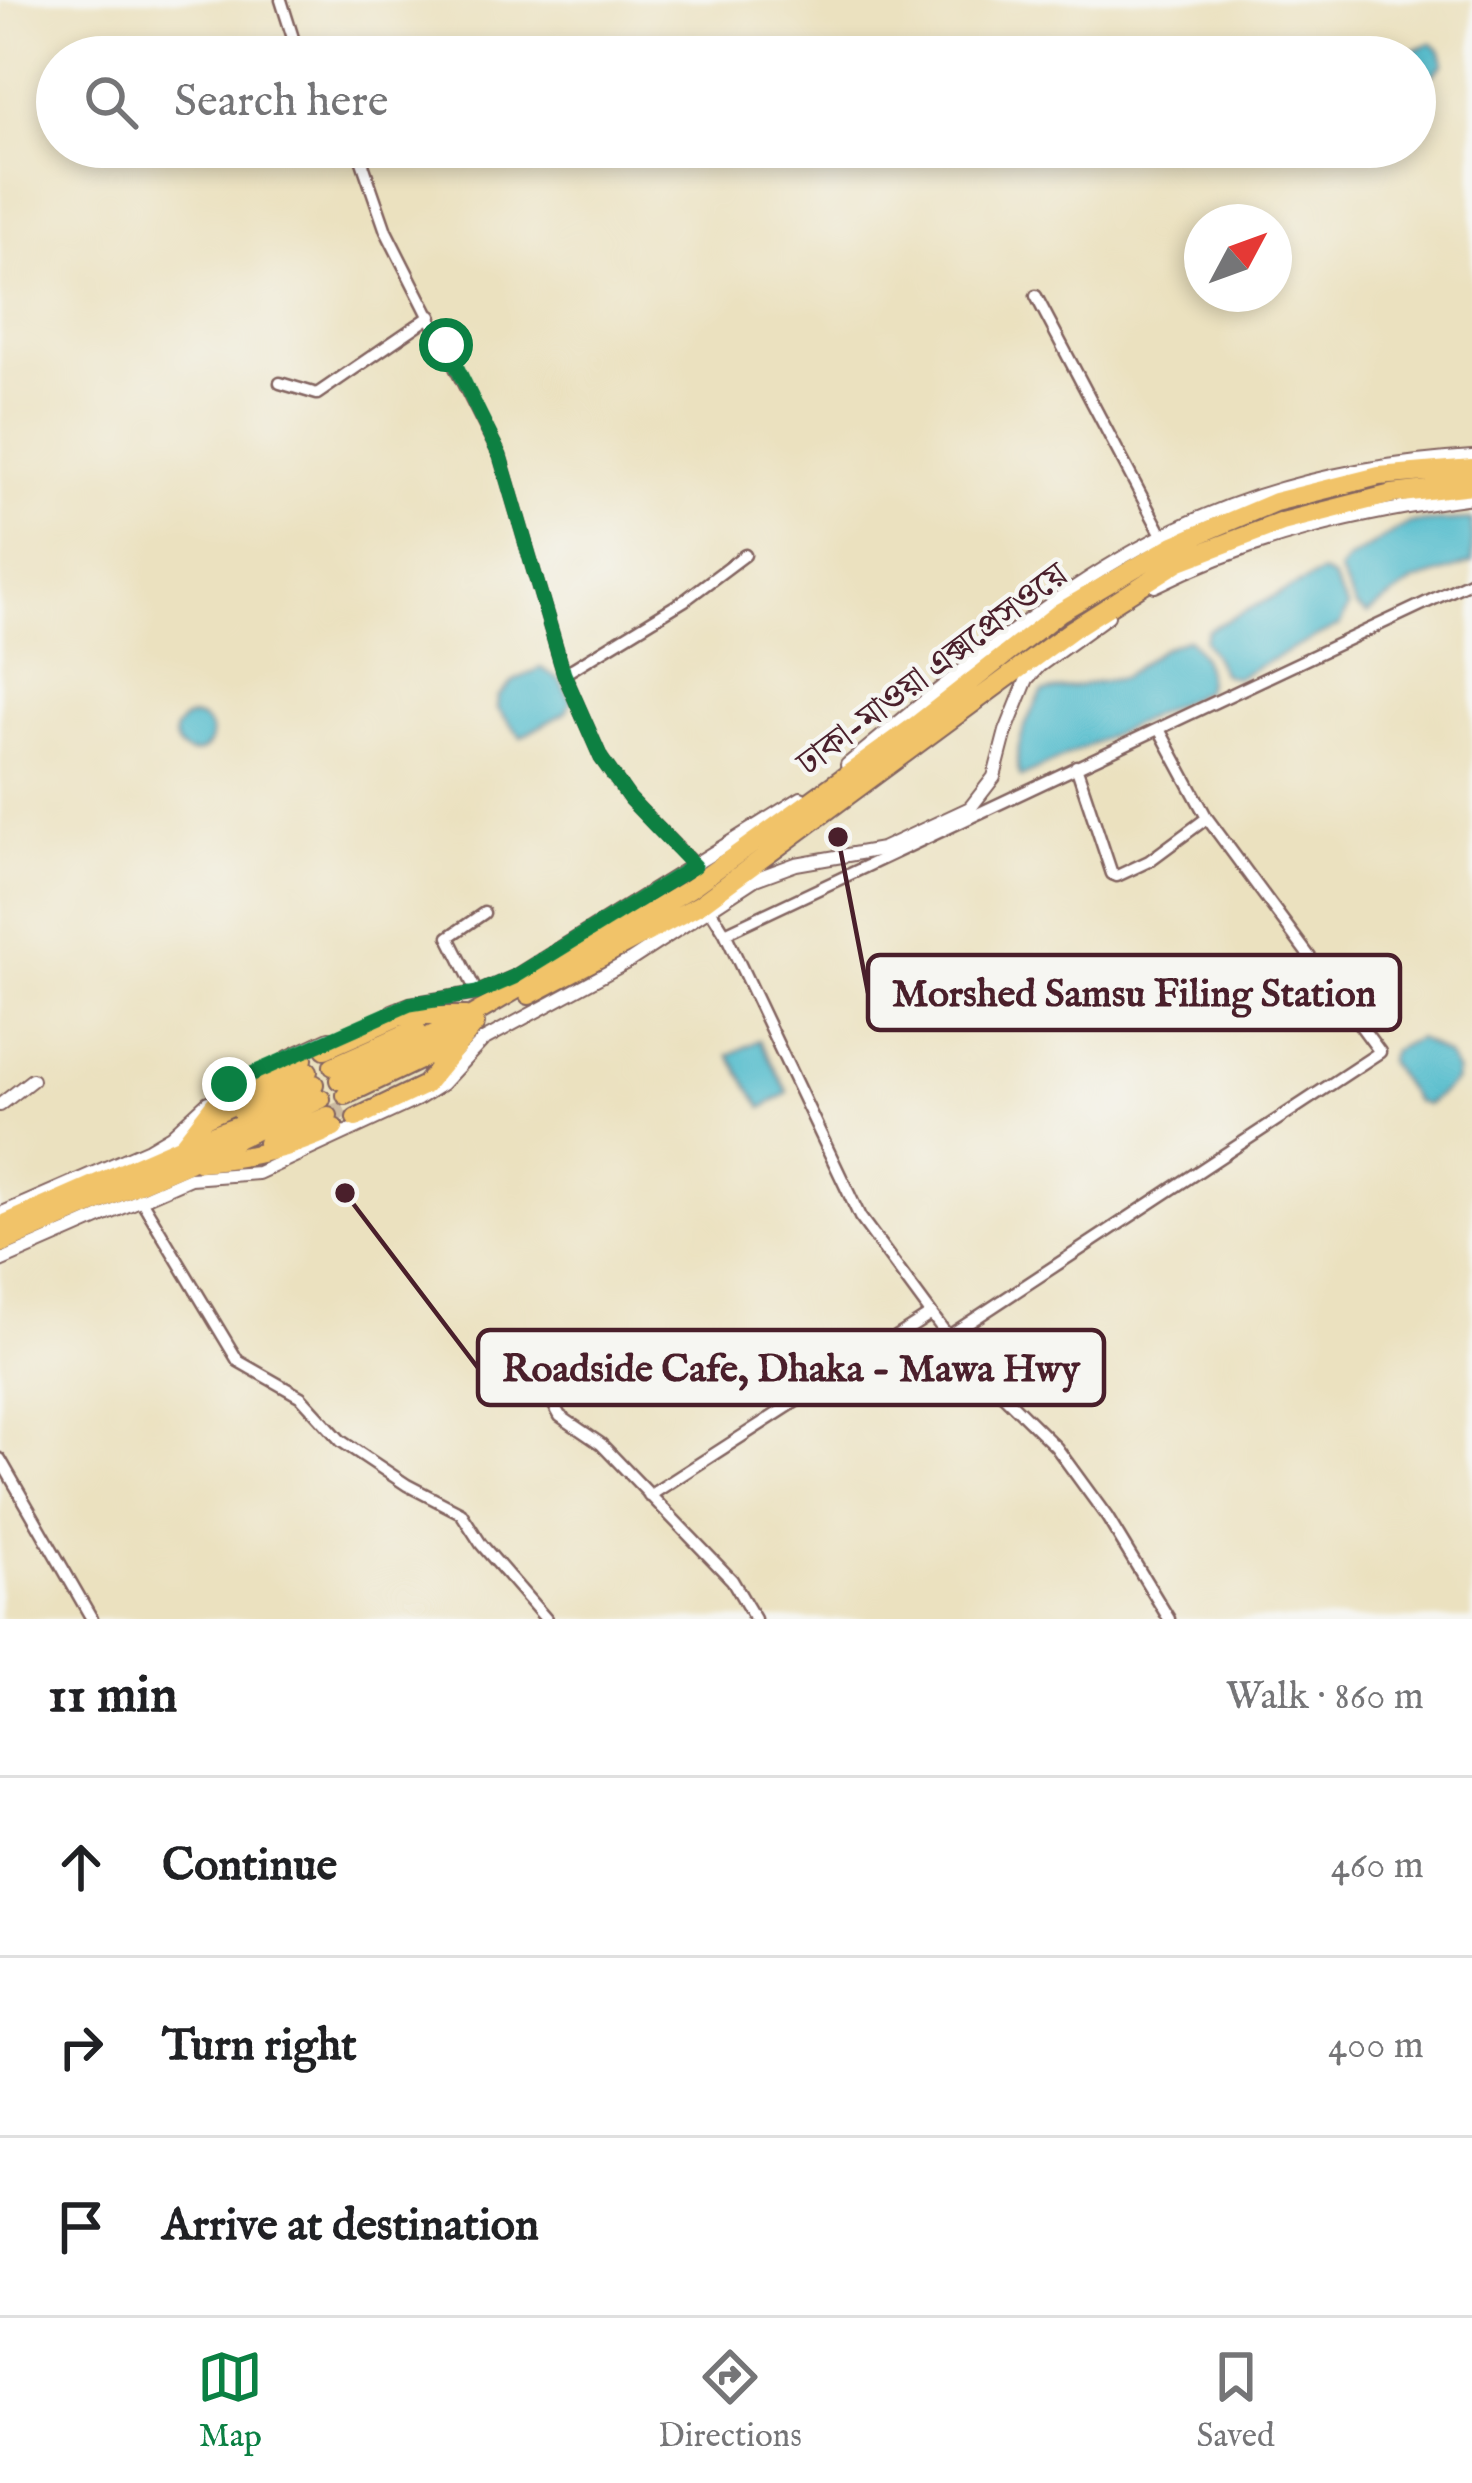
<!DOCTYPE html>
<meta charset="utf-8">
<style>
body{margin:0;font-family:"IM FELL English","Noto Serif Bengali",serif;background:#f6f6f6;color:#202124}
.compass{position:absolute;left:1184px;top:204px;width:108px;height:108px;border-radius:50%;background:#fff;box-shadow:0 6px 18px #0003;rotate:49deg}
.stop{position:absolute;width:36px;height:36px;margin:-27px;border:9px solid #0b8043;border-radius:50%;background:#fff}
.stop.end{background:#0b8043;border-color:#fff;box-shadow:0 3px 12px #0008}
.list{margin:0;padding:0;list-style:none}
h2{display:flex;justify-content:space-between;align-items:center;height:156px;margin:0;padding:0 48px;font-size:51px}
h2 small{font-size:39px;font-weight:400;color:#757577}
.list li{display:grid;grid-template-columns:78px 1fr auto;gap:36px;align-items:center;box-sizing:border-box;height:180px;padding:0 48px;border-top:3px solid #e0e0e0}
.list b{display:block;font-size:45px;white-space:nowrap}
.list em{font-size:39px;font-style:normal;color:#757577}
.icon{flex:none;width:66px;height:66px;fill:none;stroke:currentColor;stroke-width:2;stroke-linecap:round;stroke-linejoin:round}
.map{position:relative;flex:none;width:1472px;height:1619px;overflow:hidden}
.search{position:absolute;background:#fff;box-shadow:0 6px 18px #0003;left:36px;right:36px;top:36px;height:132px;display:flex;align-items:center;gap:30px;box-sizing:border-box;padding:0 42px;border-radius:66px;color:#757577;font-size:45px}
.sheet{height:696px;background:#fff}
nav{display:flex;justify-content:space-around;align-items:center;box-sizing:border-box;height:168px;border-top:3px solid #e0e0e0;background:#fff;font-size:33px;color:#757577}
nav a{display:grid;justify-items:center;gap:6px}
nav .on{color:#0b8043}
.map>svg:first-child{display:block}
.water{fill:#4ebacb;stroke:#4c6c7b;stroke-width:3}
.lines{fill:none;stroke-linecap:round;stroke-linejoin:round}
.motorway-tunnel{stroke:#cbbaa1;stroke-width:18;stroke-dasharray:18 9;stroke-linecap:butt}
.minor-casing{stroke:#82635f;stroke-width:15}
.tertiary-casing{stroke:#82635f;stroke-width:16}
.motorway-casing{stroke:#82635f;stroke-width:22}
.minor{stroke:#fff;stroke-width:10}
.tertiary{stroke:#fff;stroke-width:12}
.motorway{stroke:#f1c369;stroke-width:18}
.route{stroke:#0b8043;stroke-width:15}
.labels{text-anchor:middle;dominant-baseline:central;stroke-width:9;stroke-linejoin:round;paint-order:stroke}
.street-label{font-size:36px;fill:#4a1f2b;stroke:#f6f6f2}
.leader{fill:none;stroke:#4a1f2b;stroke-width:4.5}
.callout-dot{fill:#4a1f2b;stroke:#f6f6f2;stroke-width:4.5}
.callout{fill:#f6f6f2;stroke:#4a1f2b;stroke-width:4.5}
.callout-label{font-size:39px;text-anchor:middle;font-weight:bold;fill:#4a1f2b}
</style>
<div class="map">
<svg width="1472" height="1619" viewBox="0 0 1472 1619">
<rect width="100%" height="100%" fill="#f6f6f2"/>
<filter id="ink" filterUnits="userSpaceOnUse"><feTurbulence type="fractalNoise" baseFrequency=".00833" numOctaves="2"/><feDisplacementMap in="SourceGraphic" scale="24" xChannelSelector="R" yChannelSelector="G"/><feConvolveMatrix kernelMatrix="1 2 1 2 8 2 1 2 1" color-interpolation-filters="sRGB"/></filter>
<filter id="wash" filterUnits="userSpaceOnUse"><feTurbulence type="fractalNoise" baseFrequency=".004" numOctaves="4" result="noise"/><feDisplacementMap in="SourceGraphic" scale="48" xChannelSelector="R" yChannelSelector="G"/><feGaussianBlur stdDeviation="2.7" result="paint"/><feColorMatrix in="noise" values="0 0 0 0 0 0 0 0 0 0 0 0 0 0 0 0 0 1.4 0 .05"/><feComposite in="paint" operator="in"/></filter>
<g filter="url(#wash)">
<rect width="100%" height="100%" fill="#ebe1bf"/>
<path class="water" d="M 1431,43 L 1441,52 L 1444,63 L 1430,78 L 1415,84 L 1415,57 L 1398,57 Z
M 1472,520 L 1472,563 L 1413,582 L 1367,614 L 1356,607 L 1339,571 L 1348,560 L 1409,523 Z
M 1322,573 L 1332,578 L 1348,608 L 1340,625 L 1235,678 L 1223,674 L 1204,640 L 1208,630 Z
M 1188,639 C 1201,651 1213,675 1204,691 L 1021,777 C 1009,754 1030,712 1043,692 L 1122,678 L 1163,648 Z
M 541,668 L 560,680 L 571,701 L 566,712 L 521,737 L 497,708 L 498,697 L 514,681 Z
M175 735a18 18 0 1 1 36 0a18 18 0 1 1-36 0Z
M 1418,1038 L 1448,1056 L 1457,1073 L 1455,1082 L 1426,1105 L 1415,1101 L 1388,1061 L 1392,1051 Z
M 759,1040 L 788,1093 L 762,1108 L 729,1055 Z"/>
</g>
<g filter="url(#ink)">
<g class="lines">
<path class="motorway-tunnel" d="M 328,1116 L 351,1106"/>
<g class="minor-casing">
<path id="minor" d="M 281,0 L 299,57
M 357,147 L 386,231 L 500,456 L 564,674 L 601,758 L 630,799 L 694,865
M 1036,296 L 1162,535
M 280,383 L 317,394 L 431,316
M 564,674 L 685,600 L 745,555
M 1076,766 L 1112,874 L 1117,876 L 1149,861 L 1207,818 L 1159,729
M 710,909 L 725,933 L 1472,581
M 725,933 L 860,1217 L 961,1354 L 1056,1447 L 1107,1517 L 1169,1619
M 477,993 L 449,937 L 484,913
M 140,1198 L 238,1361 L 301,1397 L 341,1441 L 407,1485 L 461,1513 L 481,1544 L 546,1619
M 947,1337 L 1380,1052 L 1207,818
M 526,1355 L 560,1416 L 601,1444 L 732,1580 L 755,1619
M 0,1459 L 92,1619
M 649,1496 L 930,1315"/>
</g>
<g class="tertiary-casing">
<path id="tertiary" d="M 1155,586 C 1255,536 1362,512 1472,497
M 847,765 C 945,685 1043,598 1156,539 C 1252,488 1364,464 1472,457
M 392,1011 L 410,1004 L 477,993 L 514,977 L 801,798
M 288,1057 L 329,1038
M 0,1105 L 32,1080
M 0,1214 L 149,1149 L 171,1136 L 208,1102
M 0,1261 L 190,1178 L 258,1173 L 418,1099 L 442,1084 L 483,1040 L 631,960 L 755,879 L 796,864 L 882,849 L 970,808 L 994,777 L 1006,731 L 1027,679 L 1039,666 L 1108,616"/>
</g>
<g class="motorway-casing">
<path id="motorway" d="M 529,995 L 699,905 L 1073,629 L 1180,561 L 1282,522 L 1392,494 L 1472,485
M 325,1049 L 400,1016 L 466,1016
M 333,1066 L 416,1029
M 339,1080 L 471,1016 L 689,889 L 916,725 L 1060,612 L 1174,545 L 1275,502 L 1379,476 L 1472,468
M 346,1095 L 457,1042
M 243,1116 L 314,1084
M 207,1117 L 308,1071
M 356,1118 L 425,1085 L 475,1024
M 267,1143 L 328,1116
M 182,1146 L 221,1096 L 303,1059
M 200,1162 C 249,1158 289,1149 334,1128
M 0,1226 L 182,1146 L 255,1119
M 0,1244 L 189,1162 L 321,1099"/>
</g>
<use href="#minor" class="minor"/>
<use href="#tertiary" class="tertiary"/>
<use href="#motorway" class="motorway"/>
</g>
</g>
<g class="lines" filter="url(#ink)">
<path class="route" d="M 229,1084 L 410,1004 L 477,993 L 514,977 L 694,866 L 630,799 L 601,758 L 564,674 L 500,456 L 446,345"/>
</g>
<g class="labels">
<g class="street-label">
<text transform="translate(933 670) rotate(-37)">ঢাকা-মাওয়া এক্সপ্রেসওয়ে</text>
</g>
</g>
<path class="leader" d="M838 837L868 993M345 1193L478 1368"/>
<g class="callout-dot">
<circle cx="838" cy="837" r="12"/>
<circle cx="345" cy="1193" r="12"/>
</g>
<g class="callout">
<rect x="868" y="955" width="532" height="75" rx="12"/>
<rect x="478" y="1330" width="626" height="75" rx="12"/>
</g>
<g class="callout-label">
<text x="1134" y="1006">Morshed Samsu Filing Station</text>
<text x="791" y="1381">Roadside Cafe, Dhaka - Mawa Hwy</text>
</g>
</svg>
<svg class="compass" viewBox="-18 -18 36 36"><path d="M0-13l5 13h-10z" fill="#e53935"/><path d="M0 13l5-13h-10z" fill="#757577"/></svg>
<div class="stop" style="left:446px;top:345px"></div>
<div class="stop end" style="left:229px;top:1084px"></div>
<div class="search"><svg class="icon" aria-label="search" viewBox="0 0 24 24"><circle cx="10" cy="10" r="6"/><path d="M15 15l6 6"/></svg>Search here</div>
</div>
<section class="sheet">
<h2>11 min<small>Walk · 860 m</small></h2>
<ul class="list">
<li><svg class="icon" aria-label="ahead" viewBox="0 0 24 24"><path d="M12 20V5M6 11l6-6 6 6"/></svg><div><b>Continue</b></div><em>460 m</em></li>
<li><svg class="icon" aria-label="right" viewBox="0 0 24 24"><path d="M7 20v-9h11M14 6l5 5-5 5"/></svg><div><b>Turn right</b></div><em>400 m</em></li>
<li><svg class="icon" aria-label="arrive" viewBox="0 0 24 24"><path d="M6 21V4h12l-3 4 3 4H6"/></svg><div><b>Arrive at destination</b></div></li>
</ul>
</section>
<nav>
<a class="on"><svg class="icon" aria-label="map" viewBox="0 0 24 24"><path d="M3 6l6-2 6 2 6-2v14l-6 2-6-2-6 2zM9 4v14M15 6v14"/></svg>Map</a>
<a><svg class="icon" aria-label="directions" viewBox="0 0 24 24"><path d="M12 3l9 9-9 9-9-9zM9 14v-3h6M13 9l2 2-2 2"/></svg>Directions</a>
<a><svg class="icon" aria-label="saved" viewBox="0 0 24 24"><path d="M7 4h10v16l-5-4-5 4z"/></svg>Saved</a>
</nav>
